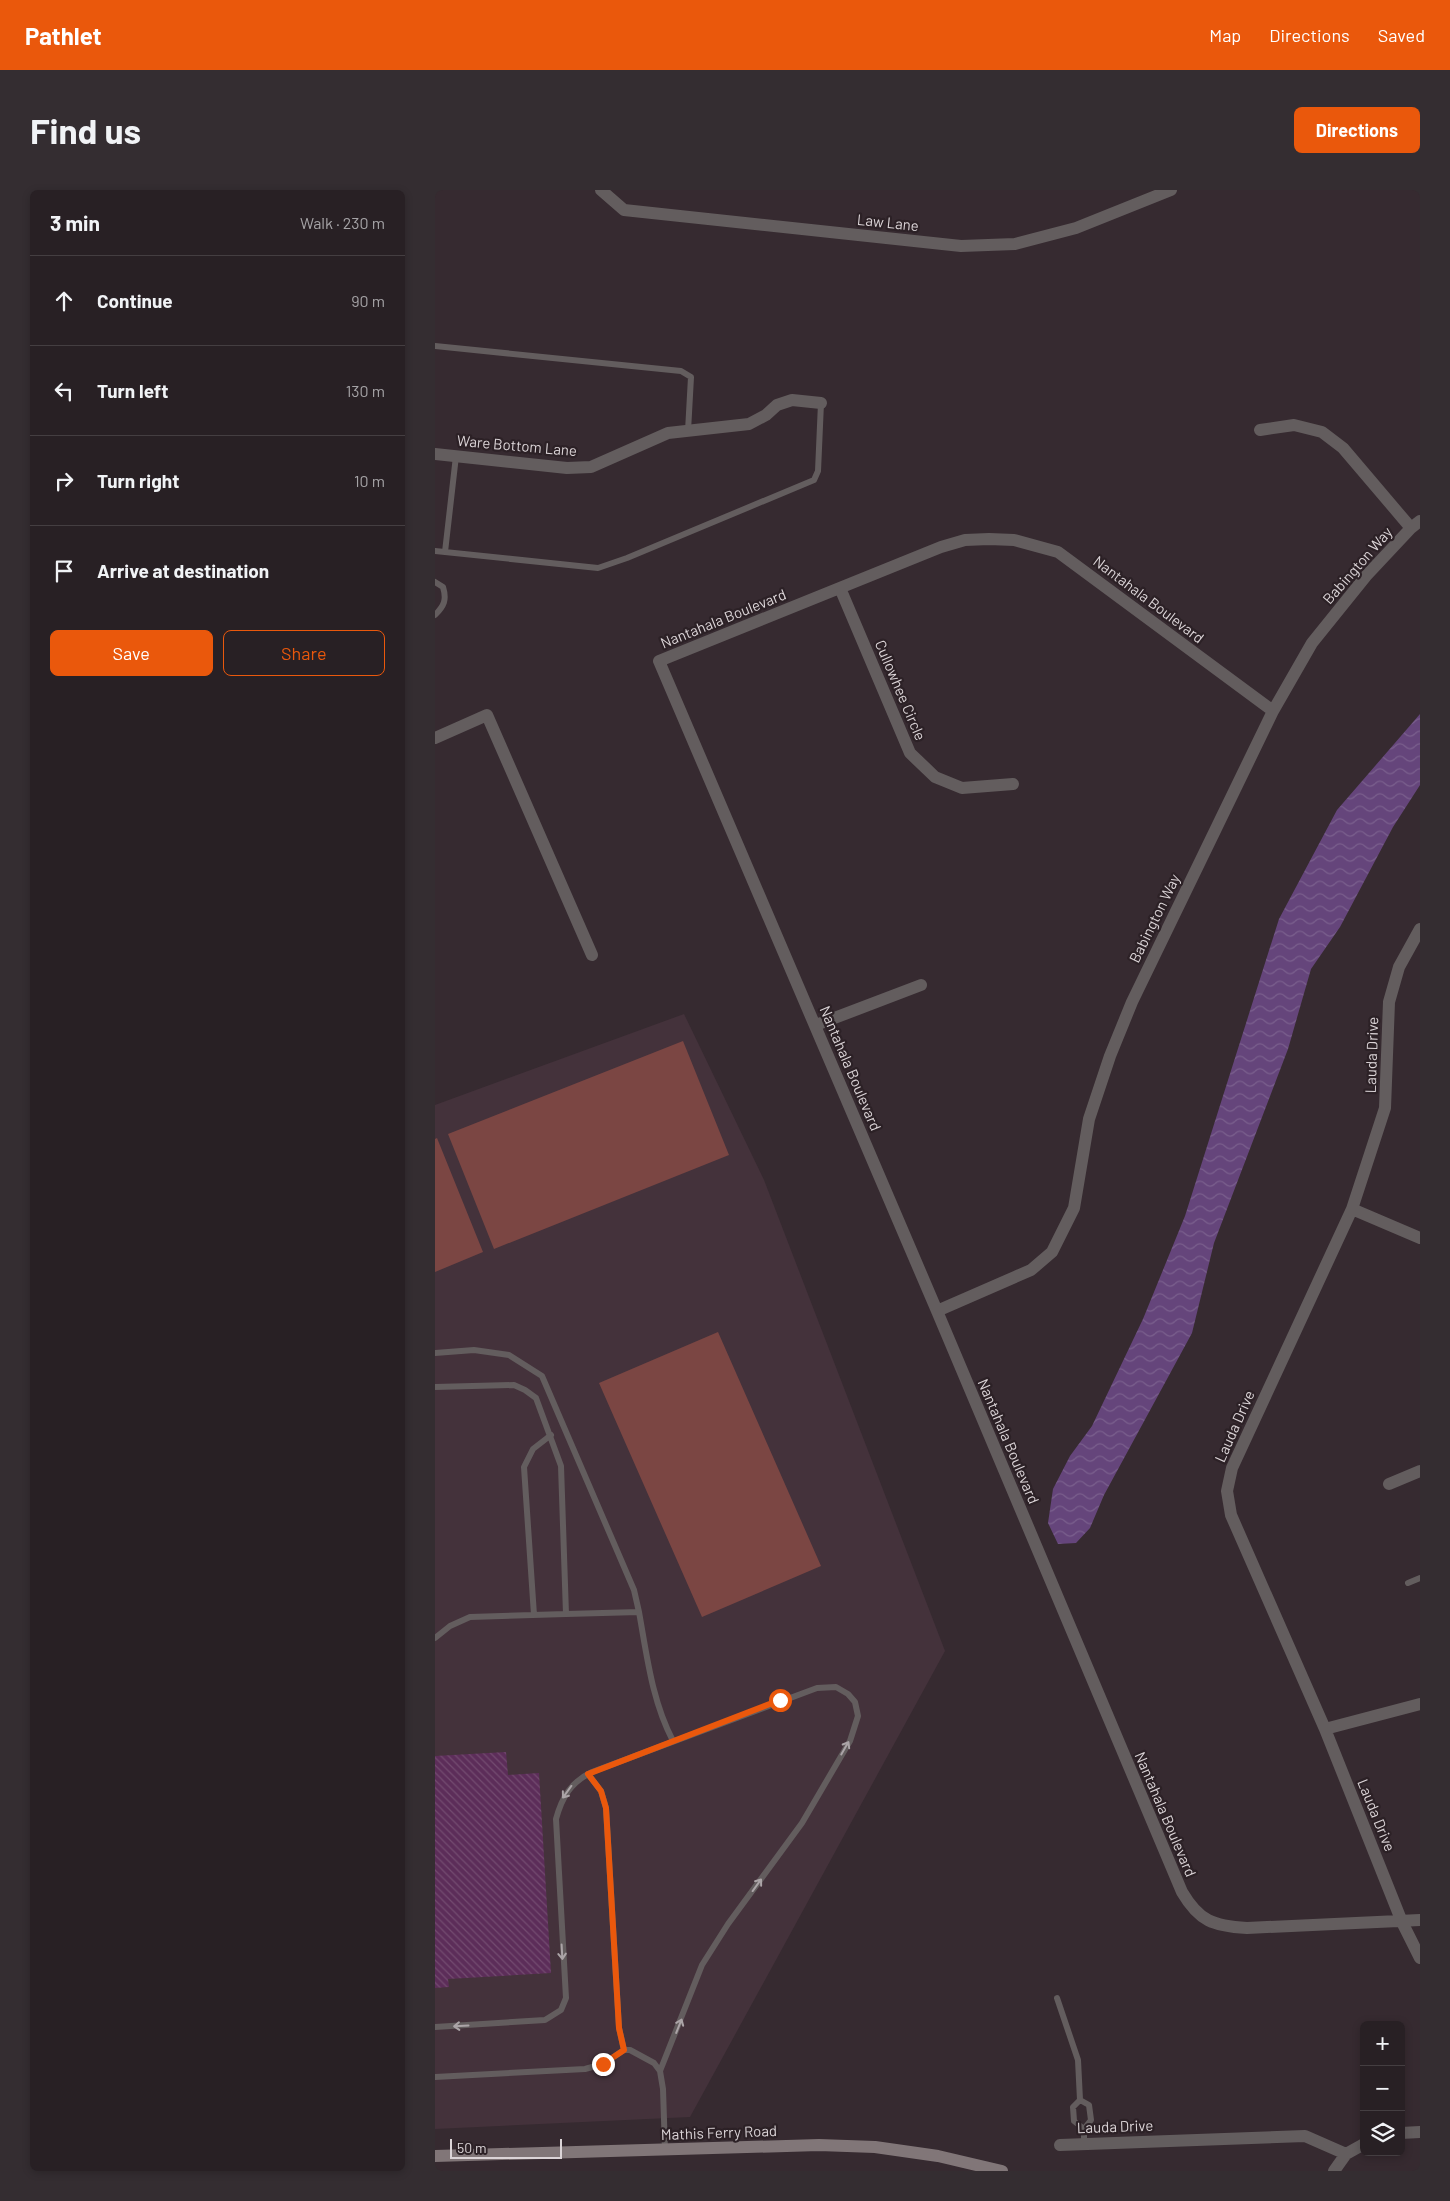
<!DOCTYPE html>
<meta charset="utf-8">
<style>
body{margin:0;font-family:Barlow,sans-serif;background:#342d31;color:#f1f3f6}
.controls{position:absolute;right:15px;bottom:15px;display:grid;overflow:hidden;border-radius:8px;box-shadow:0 2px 8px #0003}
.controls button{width:45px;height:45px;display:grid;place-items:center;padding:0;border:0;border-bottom:1px solid #443e41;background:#282024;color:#f1f3f6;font:25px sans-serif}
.scale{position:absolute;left:15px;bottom:12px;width:112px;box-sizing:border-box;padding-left:5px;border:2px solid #dbd4d7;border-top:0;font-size:14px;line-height:18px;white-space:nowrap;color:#dbd4d7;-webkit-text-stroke:4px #2c2126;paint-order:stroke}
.stop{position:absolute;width:15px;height:15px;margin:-11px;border:4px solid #ea580c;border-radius:50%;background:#fff}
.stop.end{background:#ea580c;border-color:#fff;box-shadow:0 1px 5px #0008}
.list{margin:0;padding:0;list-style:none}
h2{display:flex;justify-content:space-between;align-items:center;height:65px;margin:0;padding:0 20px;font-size:21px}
h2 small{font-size:16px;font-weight:400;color:#a5a3a6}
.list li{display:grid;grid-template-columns:32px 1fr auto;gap:15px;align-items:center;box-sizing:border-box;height:90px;padding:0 20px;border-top:1px solid #443e41}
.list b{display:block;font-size:19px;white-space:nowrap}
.list em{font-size:16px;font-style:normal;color:#a5a3a6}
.actions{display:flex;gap:10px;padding:15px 20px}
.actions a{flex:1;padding:11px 0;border:1px solid #ea580c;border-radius:8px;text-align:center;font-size:18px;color:#ea580c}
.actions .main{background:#ea580c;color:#fff}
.icon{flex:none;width:28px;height:28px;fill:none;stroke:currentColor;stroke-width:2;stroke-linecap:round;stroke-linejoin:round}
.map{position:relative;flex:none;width:985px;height:1981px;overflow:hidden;border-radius:8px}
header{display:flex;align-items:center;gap:30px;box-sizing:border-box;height:70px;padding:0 25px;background:#ea580c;color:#fff}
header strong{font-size:24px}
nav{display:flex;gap:28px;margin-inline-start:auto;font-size:18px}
.intro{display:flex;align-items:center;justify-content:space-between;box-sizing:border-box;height:120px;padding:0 30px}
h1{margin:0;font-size:35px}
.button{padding:12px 22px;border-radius:8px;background:#ea580c;color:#fff;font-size:18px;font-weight:700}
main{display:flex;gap:30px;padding:0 30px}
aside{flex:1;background:#282024;border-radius:8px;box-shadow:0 2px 8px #0003}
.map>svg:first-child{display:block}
.built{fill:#44323b}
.garden{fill:#7b4643}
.water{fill:url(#water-waves)}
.building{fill:url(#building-back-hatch)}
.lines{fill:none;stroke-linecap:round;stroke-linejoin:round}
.service{stroke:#635d5e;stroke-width:6}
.minor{stroke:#635d5e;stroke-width:12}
.secondary{stroke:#817678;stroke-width:12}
.oneway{stroke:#aba4a7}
.route{stroke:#ea580c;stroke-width:6}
.labels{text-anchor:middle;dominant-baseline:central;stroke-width:4.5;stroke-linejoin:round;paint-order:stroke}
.street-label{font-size:15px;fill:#dbd4d7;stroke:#2c2126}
</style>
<header>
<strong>Pathlet</strong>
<nav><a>Map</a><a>Directions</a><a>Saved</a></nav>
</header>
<div class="intro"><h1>Find us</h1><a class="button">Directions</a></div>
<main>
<aside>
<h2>3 min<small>Walk · 230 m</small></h2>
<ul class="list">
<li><svg class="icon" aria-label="ahead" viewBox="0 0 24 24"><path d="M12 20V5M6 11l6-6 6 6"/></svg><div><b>Continue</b></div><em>90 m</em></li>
<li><svg class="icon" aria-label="left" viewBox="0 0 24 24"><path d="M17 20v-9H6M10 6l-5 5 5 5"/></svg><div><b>Turn left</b></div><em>130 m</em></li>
<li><svg class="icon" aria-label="right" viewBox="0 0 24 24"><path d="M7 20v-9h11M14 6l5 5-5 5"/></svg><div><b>Turn right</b></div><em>10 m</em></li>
<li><svg class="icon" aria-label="arrive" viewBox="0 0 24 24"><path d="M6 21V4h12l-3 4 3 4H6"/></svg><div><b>Arrive at destination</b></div></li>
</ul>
<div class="actions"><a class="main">Save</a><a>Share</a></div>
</aside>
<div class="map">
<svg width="985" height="1981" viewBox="0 0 985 1981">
<defs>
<pattern id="water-waves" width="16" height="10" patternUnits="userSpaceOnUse" patternTransform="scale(1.25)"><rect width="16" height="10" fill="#65457b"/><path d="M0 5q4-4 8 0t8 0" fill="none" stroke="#7a5f8d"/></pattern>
<pattern id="building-back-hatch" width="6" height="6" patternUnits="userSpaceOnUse" patternTransform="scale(1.25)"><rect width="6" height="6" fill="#5c2d59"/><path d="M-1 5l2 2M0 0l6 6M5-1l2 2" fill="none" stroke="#734b70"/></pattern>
</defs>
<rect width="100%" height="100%" fill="#362a30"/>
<path class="built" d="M 249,824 L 329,990 L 510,1461 L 255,1927 L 0,1939 L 0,915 Z"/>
<path class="garden" d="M 248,851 L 294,965 L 59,1059 L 13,944 Z
M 2,948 L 48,1062 L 0,1082 L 0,949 Z
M 283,1142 L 386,1376 L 267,1427 L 164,1193 Z"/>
<path class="water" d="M 985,524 L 985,595 L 958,637 L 905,737 L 876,779 L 853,859 L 779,1053 L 757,1143 L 669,1305 L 655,1338 L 641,1353 L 623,1354 L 613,1333 L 618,1299 L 635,1266 L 657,1236 L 708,1129 L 750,1026 L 844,729 L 902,620 Z"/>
<path class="building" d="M 71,1562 L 73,1585 L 104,1583 L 116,1783 L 13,1789 L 14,1797 L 0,1798 L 0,1566 Z"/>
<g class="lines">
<path class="service" d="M 0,156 L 246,181 L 256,187 L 253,241
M 0,361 L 163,378 L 192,368 L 379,290 L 383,281 L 386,213
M 10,362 L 21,266
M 0,392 L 8,397 C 12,410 9,416 0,425
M 0,1163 L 39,1160 L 74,1165 L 107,1186 L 199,1400 L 204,1422
M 0,1197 L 79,1195 L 90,1200 L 101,1208 L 126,1276 L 131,1424 L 35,1427 L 15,1436 L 0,1448
M 973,1393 L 985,1388
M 131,1424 L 204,1422 C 212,1466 217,1511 238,1551
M 99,1425 L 89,1277 L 98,1259 L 116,1245
M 153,1584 L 166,1601 L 171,1618 L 184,1838 L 189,1860
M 622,1808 L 643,1870 L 645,1910
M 0,1837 L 110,1830 L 126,1820 L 131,1808 L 121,1629 C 127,1607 136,1592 157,1582 L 382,1498 L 401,1497 L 413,1504 L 420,1512 L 423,1526 L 415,1551 L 367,1633 L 293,1734 L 267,1775 L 225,1881
M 0,1887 L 150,1879 L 168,1874 L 189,1860 L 195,1860 L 219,1873 L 225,1881 L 228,1899 L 230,1960
M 649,1939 L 639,1931 L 638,1917 L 645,1910 L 654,1915 L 656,1930 L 649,1939 L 649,1953"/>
<path class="minor" d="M 166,0 L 189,20 L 526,56 L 580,54 L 641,38 L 736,0
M 825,240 L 859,235 L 887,242 L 908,258 L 976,338
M 0,264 L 132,278 L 156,277 L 233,243 L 314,234 L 331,225 L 342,215 L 357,210 L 386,213
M 405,398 L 475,563 L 500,587 L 527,598 L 578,594
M 838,521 L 623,362 L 579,350 L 554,349 L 530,350 L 506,357 L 224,471 L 502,1121 L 747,1702 C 764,1731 778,1736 812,1738 L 985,1730
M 0,548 L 52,525 L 157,765
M 985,739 L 964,777 L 954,812 L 950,918 L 917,1019 L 797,1278 L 792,1301 L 796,1325 L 890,1539 L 967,1732 L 985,1768
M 381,835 L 486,795
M 917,1019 L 985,1048
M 502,1121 L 596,1080 L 617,1062 L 639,1018 L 654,929 L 675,866 L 697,812 L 838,521 L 877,453 L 931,386 L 976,338 L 985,331
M 954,1294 L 985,1281
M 890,1539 L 985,1514
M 966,1943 L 985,1942
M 625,1955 L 870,1946 L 911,1964 L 929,1954
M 899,1981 L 911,1964"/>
<path class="secondary" d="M 0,1966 L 384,1955 L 440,1957 L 503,1966 L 567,1981"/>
</g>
<defs><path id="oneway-shaft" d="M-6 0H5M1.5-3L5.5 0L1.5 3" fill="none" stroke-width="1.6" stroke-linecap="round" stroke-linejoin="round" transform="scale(1.25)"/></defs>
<g class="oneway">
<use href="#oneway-shaft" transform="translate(410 1558) rotate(-60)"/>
<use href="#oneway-shaft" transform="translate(132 1602) rotate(126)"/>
<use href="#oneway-shaft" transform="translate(322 1695) rotate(-54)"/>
<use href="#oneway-shaft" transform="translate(127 1762) rotate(87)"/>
<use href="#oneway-shaft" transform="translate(26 1836) rotate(177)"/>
<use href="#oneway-shaft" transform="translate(244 1836) rotate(-68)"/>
</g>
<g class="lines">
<path class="route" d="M 168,1874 L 189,1860 L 184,1838 L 171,1618 L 166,1601 L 153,1584 L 345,1510"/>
</g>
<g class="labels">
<g class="street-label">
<text transform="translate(453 32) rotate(6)">Law Lane</text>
<text transform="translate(82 255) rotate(5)">Ware Bottom Lane</text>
<text transform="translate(922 375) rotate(-49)">Babington Way</text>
<text transform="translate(714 409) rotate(37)">Nantahala Boulevard</text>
<text transform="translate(288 428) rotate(-22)">Nantahala Boulevard</text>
<text transform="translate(466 500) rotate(67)">Cullowhee Circle</text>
<text transform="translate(719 728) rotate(-64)">Babington Way</text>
<text transform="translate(936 865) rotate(-88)">Lauda Drive</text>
<text transform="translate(416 878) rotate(67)">Nantahala Boulevard</text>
<text transform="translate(799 1236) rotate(-66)">Lauda Drive</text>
<text transform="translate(574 1251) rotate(67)">Nantahala Boulevard</text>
<text transform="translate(731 1624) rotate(67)">Nantahala Boulevard</text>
<text transform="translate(942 1625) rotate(68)">Lauda Drive</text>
<text transform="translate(680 1936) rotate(-2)">Lauda Drive</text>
<text transform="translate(284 1942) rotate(-2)">Mathis Ferry Road</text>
</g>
</g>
</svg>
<div class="controls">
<button>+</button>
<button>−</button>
<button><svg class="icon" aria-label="layers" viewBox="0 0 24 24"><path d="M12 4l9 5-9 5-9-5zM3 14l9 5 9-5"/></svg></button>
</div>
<div class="scale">50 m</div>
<div class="stop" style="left:345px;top:1510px"></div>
<div class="stop end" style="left:168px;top:1874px"></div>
</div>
</main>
